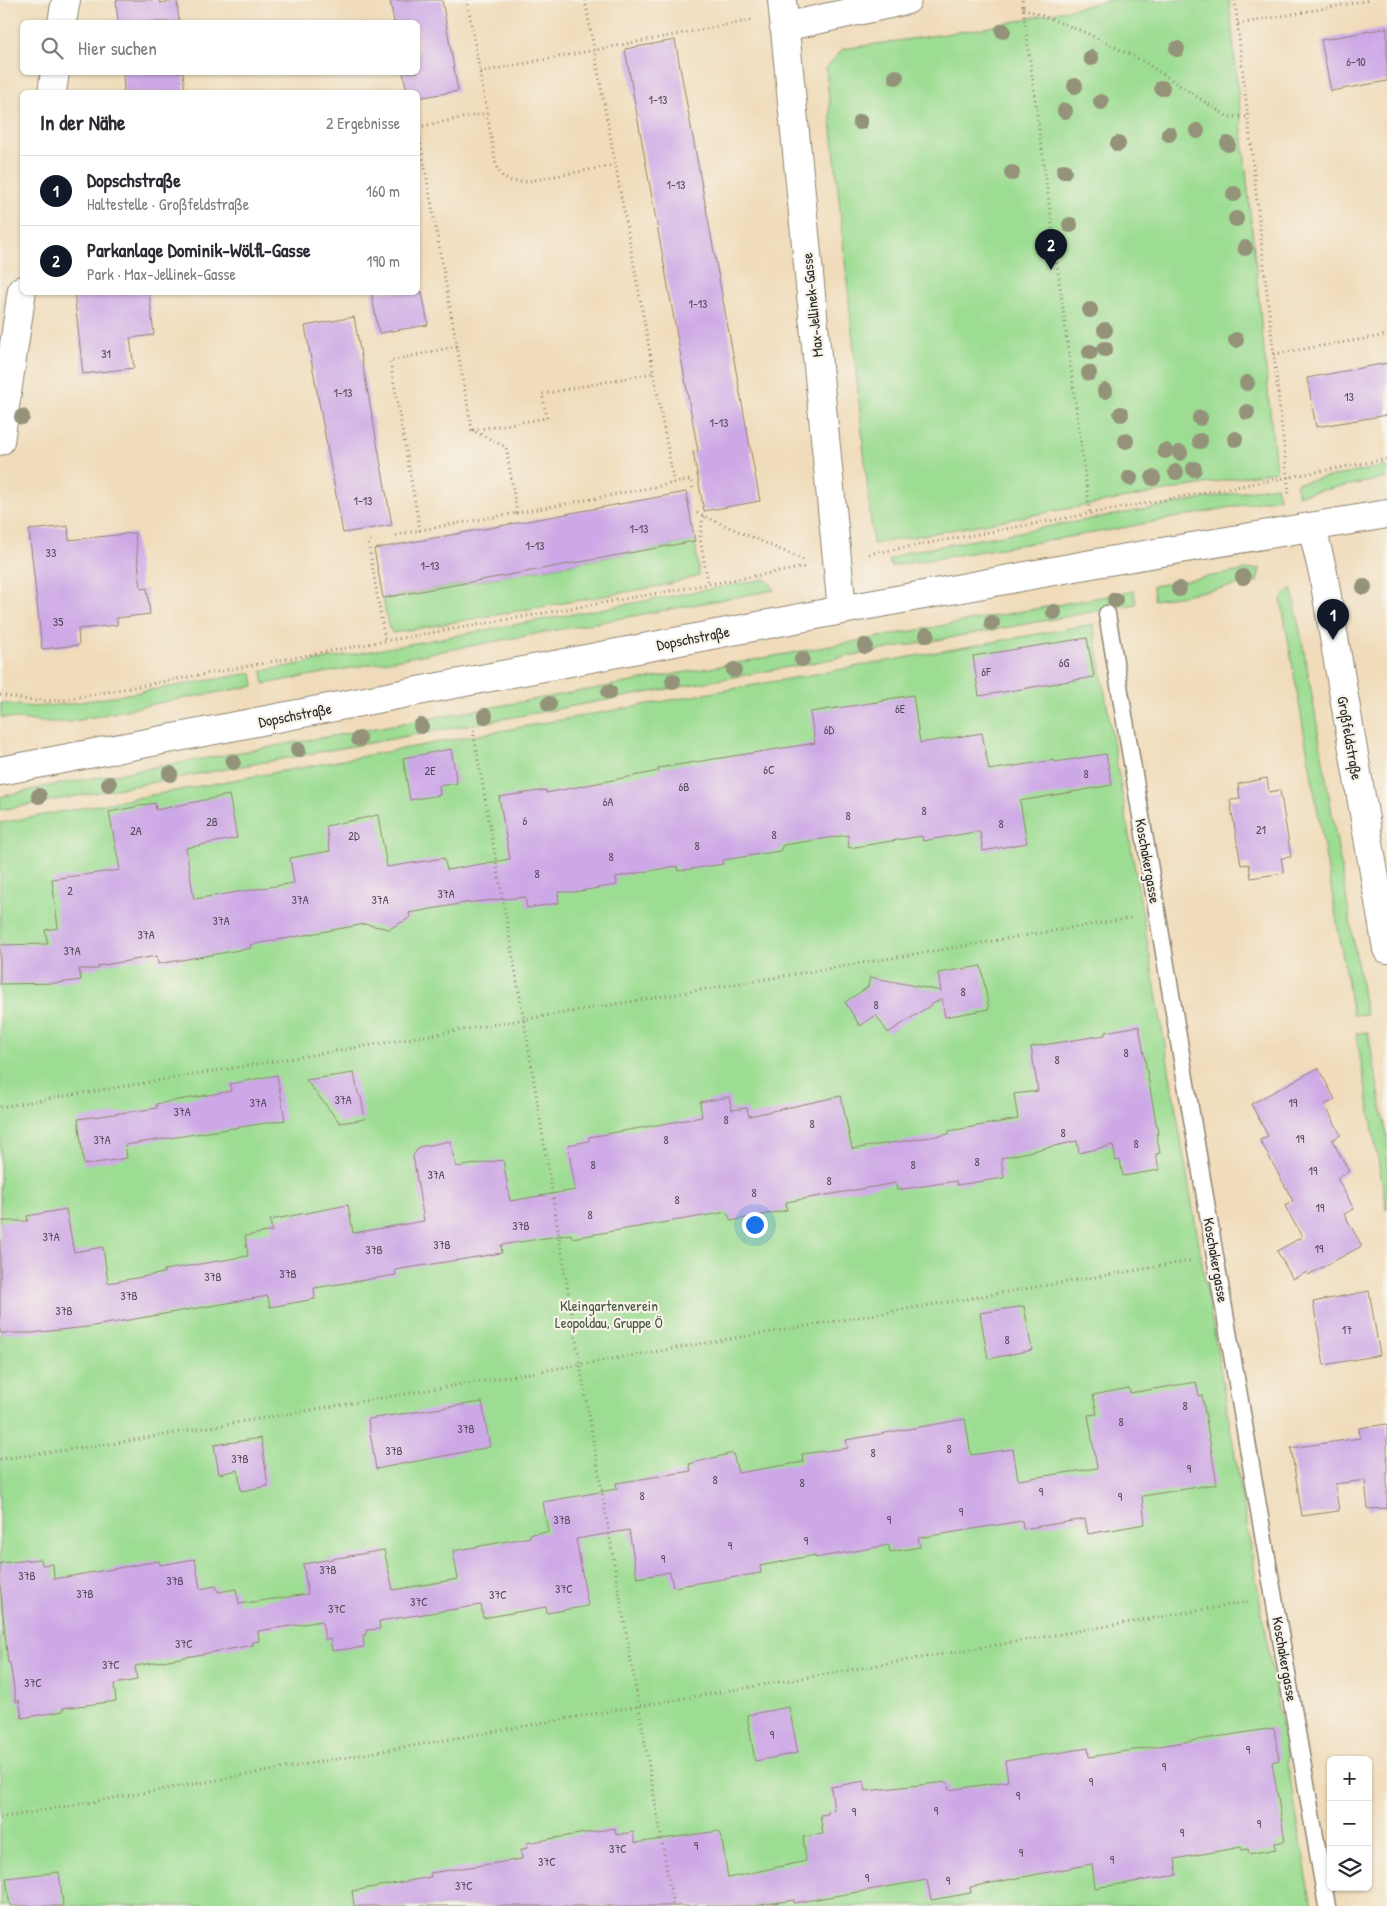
<!DOCTYPE html>
<html lang="de">
<meta charset="utf-8">
<style>
body{margin:0;font-family:"Patrick Hand",sans-serif;background:#f2f2f3;color:#2b2b33}
.controls{position:absolute;right:15px;bottom:15px;display:grid;overflow:hidden;border-radius:8px;box-shadow:0 1px 4px #0004}
.controls button{width:45px;height:45px;display:grid;place-items:center;padding:0;border:0;border-bottom:1px solid #e1e1e2;background:#fff;color:#2b2b33;font:25px sans-serif}
.you{position:absolute;left:754px;top:1224px;width:18px;height:18px;margin:-12px;border:4px solid #fff;border-radius:50%;background:#1a73e8;box-shadow:0 0 0 8px #1a73e833}
.badge{display:grid;place-items:center;width:32px;height:32px;border-radius:50%;background:#111827;color:#fff;font-size:16px;font-weight:700}
.pin{position:absolute;translate:-50% -41px;filter:drop-shadow(0 1px 2px #0008)}
.pin::after{content:'';position:absolute;top:26px;width:18px;height:15px;background:inherit;clip-path:polygon(0 0,100% 0,50% 100%)}
.list{margin:0;padding:0;list-style:none}
h2{display:flex;justify-content:space-between;align-items:center;height:65px;margin:0;padding:0 20px;font-size:21px}
h2 small{font-size:16px;font-weight:400;color:#7c7c81}
.list li{display:grid;grid-template-columns:32px 1fr auto;gap:15px;align-items:center;box-sizing:border-box;height:70px;padding:0 20px;border-top:1px solid #e1e1e2}
.list b{display:block;font-size:19px;white-space:nowrap}
.list p{margin:0;font-size:16px;white-space:nowrap;color:#7c7c81}
.list em{font-size:16px;font-style:normal;color:#7c7c81}
.icon{flex:none;width:28px;height:28px;fill:none;stroke:currentColor;stroke-width:2;stroke-linecap:round;stroke-linejoin:round}
.map{position:relative;flex:none;width:1387px;height:1906px;overflow:hidden}
.search{position:absolute;background:#fff;box-shadow:0 1px 4px #0004;left:20px;top:20px;width:400px;height:55px;display:flex;align-items:center;gap:12px;box-sizing:border-box;padding:0 18px;border-radius:8px;color:#7c7c81;font-size:19px}
.panel{position:absolute;background:#fff;box-shadow:0 1px 4px #0004;left:20px;top:90px;width:400px;height:205px;border-radius:8px}
.map>svg:first-child{display:block}
.green{fill:#9ddd93;stroke:#64845f}
.building{fill:#cda8e6}
.lines{fill:none;stroke-linecap:round;stroke-linejoin:round}
.service-casing{stroke:#8e8472;stroke-width:19}
.minor-casing{stroke:#8e8472;stroke-width:30}
.path{stroke:#8e8472;stroke-width:3;stroke-dasharray:1 4;stroke-linecap:butt}
.service{stroke:#fff;stroke-width:16}
.minor{stroke:#fff;stroke-width:28}
.tree{fill:#94937a}
.labels{text-anchor:middle;dominant-baseline:central;stroke-width:4.5;stroke-linejoin:round;paint-order:stroke}
.number-label{font-size:12px;fill:#544a5a}
.street-label{font-size:15px;fill:#2b2b2b;stroke:#f7f3e8}
.park-label{font-size:15px;fill:#485845;stroke:#f7f3e8}
</style>
<div class="map">
<svg width="1387" height="1906" viewBox="0 0 1387 1906">
<rect width="100%" height="100%" fill="#f7f3e8"/>
<filter id="ink" filterUnits="userSpaceOnUse"><feTurbulence type="fractalNoise" baseFrequency=".02" numOctaves="2"/><feDisplacementMap in="SourceGraphic" scale="10" xChannelSelector="R" yChannelSelector="G"/><feConvolveMatrix kernelMatrix="1 2 1 2 8 2 1 2 1" color-interpolation-filters="sRGB"/></filter>
<filter id="wash" filterUnits="userSpaceOnUse"><feTurbulence type="fractalNoise" baseFrequency=".0096" numOctaves="4" result="noise"/><feDisplacementMap in="SourceGraphic" scale="20" xChannelSelector="R" yChannelSelector="G"/><feGaussianBlur stdDeviation="1.12" result="paint"/><feColorMatrix in="noise" values="0 0 0 0 0 0 0 0 0 0 0 0 0 0 0 0 0 1.4 0 .05"/><feComposite in="paint" operator="in"/></filter>
<g filter="url(#wash)">
<rect width="100%" height="100%" fill="#f0dcba"/>
<path class="green" d="M 1111,0 L 1229,0 L 1276,471 L 873,544 L 826,68 L 843,49 L 985,28 Z
M 1387,466 L 1387,478 L 1297,495 L 1297,483 Z
M 1276,486 L 1279,498 L 1111,530 L 891,566 L 889,560 L 907,552 Z
M 695,541 L 699,576 L 660,586 L 392,633 L 388,626 L 383,599 Z
M 1260,568 L 1257,582 L 1154,600 L 1153,586 Z
M 765,579 L 770,583 L 774,590 L 264,684 L 262,671 Z
M 1292,588 L 1309,678 L 1366,1014 L 1353,1015 L 1281,599 Z
M 1134,591 L 1136,604 L 0,810 L 0,797 L 48,786 C 411,723 772,656 1134,591 Z
M 1093,624 L 1312,1906 L 0,1906 L 0,823 L 549,722 Z
M 252,673 L 254,686 L 153,704 L 70,722 L 43,722 L 1,717 L 1,703 L 33,707 L 69,704 Z
M 1368,1032 L 1387,1137 L 1387,1210 L 1356,1033 Z"/>
<g id="blocks">
<path class="building" d="M 116,0 L 159,0 L 160,3 L 177,1 L 179,22 L 118,22 Z
M 390,0 L 442,0 L 458,91 L 418,98 L 418,92 L 407,92 L 403,72 L 418,72 L 418,22 L 394,22 Z
M 1387,28 L 1387,81 L 1331,91 L 1321,40 Z
M 675,40 L 760,501 L 704,511 L 693,452 L 698,451 L 625,49 Z
M 123,72 L 183,72 L 185,92 L 124,92 Z
M 74,292 L 149,292 L 154,335 L 130,338 L 134,368 L 83,374 Z
M 371,292 L 422,292 L 428,325 L 379,333 Z
M 354,317 L 392,525 L 343,533 L 305,326 Z
M 1387,363 L 1387,415 L 1316,427 L 1307,378 Z
M 686,492 L 695,541 L 383,598 L 374,549 Z
M 68,526 L 69,540 L 135,533 L 141,589 L 147,588 L 150,614 L 117,618 L 117,625 L 78,629 L 79,645 L 42,649 L 29,530 Z
M 1087,638 L 1094,677 L 979,696 L 973,656 Z
M 913,695 L 920,743 L 982,733 L 989,770 L 1054,760 L 1055,762 L 1106,754 L 1112,785 L 1020,801 L 1027,843 L 983,851 L 980,831 L 923,841 L 922,836 L 849,848 L 848,835 L 783,845 L 780,851 L 723,860 L 723,864 L 678,871 L 677,866 L 616,877 L 617,885 L 574,892 L 558,892 L 559,903 L 527,908 L 525,897 L 465,903 L 409,913 L 410,918 L 389,929 L 365,924 L 250,945 L 251,948 L 158,964 L 157,956 L 98,966 L 98,969 L 79,969 L 81,980 L 58,983 L 0,984 L 0,945 L 48,944 L 45,930 L 58,928 L 52,879 L 120,870 L 109,812 L 155,803 L 156,810 L 229,795 L 237,838 L 186,848 L 194,899 L 294,883 L 290,858 L 330,851 L 326,826 L 378,815 L 387,867 L 444,858 L 447,870 L 510,859 L 499,797 L 546,790 L 546,793 L 659,771 L 658,768 L 815,743 L 810,712 L 884,701 L 883,700 Z
M 451,749 L 457,783 L 439,786 L 440,795 L 410,800 L 403,758 Z
M 1267,778 L 1269,792 L 1280,790 L 1291,857 L 1281,858 L 1284,873 L 1251,878 L 1249,864 L 1241,865 L 1230,800 L 1240,799 L 1238,784 Z
M 981,966 L 989,1009 L 945,1017 L 942,998 L 888,1033 L 876,1015 L 860,1026 L 845,1002 L 868,987 L 870,977 L 941,991 L 938,973 Z
M 1139,1026 L 1158,1134 L 1156,1134 L 1160,1153 L 1156,1154 L 1159,1170 L 1123,1176 L 1120,1160 L 1116,1161 L 1113,1145 L 1079,1153 L 1077,1141 L 1001,1158 L 1004,1178 L 957,1185 L 956,1181 L 897,1190 L 896,1183 L 786,1202 L 787,1210 L 731,1221 L 727,1212 L 572,1238 L 571,1234 L 501,1245 L 502,1253 L 395,1270 L 396,1275 L 314,1288 L 315,1299 L 270,1307 L 268,1296 L 88,1327 L 31,1333 L 0,1333 L 0,1221 L 28,1221 L 27,1216 L 66,1209 L 74,1252 L 103,1247 L 108,1283 L 164,1273 L 164,1270 L 248,1256 L 245,1236 L 272,1231 L 270,1220 L 348,1205 L 353,1233 L 424,1221 L 413,1156 L 419,1147 L 450,1141 L 456,1167 L 503,1160 L 510,1201 L 575,1190 L 568,1145 L 589,1141 L 589,1137 L 702,1117 L 700,1102 L 729,1097 L 732,1110 L 747,1108 L 749,1116 L 841,1096 L 852,1149 L 949,1134 L 949,1131 L 1018,1119 L 1014,1094 L 1038,1091 L 1031,1047 L 1105,1035 L 1105,1032 Z
M 1318,1068 L 1335,1099 L 1325,1105 L 1341,1135 L 1332,1140 L 1349,1171 L 1337,1178 L 1354,1209 L 1344,1214 L 1362,1246 L 1308,1275 L 1307,1272 L 1293,1279 L 1277,1251 L 1302,1237 L 1285,1206 L 1293,1201 L 1260,1140 L 1268,1136 L 1251,1104 Z
M 354,1073 L 358,1093 L 361,1097 L 365,1119 L 340,1123 L 306,1080 Z
M 277,1075 L 285,1120 L 125,1145 L 127,1158 L 84,1165 L 78,1119 L 157,1108 L 156,1104 L 231,1091 L 230,1084 Z
M 1369,1291 L 1380,1355 L 1324,1365 L 1313,1302 Z
M 1024,1306 L 1032,1350 L 988,1359 L 980,1313 Z
M 1196,1382 L 1199,1396 L 1202,1395 L 1217,1484 L 1142,1496 L 1145,1524 L 1088,1534 L 1085,1519 L 1023,1529 L 1022,1521 L 918,1538 L 920,1547 L 890,1552 L 889,1545 L 815,1558 L 815,1555 L 760,1566 L 761,1573 L 673,1587 L 670,1572 L 637,1578 L 629,1530 L 576,1539 L 588,1606 L 547,1613 L 546,1607 L 483,1618 L 481,1605 L 379,1621 L 380,1629 L 366,1630 L 366,1635 L 363,1635 L 364,1647 L 332,1651 L 330,1639 L 325,1640 L 322,1621 L 258,1631 L 259,1641 L 252,1642 L 253,1645 L 135,1666 L 137,1680 L 114,1684 L 116,1701 L 63,1708 L 63,1711 L 22,1718 L 19,1700 L 16,1702 L 10,1663 L 8,1663 L 0,1585 L 0,1563 L 41,1559 L 42,1565 L 53,1564 L 54,1579 L 159,1561 L 160,1565 L 195,1559 L 200,1589 L 216,1586 L 218,1592 L 236,1589 L 239,1604 L 308,1594 L 303,1564 L 384,1550 L 393,1590 L 458,1579 L 453,1551 L 530,1537 L 530,1534 L 548,1532 L 543,1502 L 617,1489 L 616,1483 L 691,1471 L 689,1464 L 733,1453 L 738,1473 L 803,1462 L 802,1454 L 848,1448 L 846,1440 L 965,1419 L 971,1455 L 1013,1449 L 1018,1480 L 1097,1468 L 1088,1415 L 1097,1414 L 1093,1395 L 1129,1388 L 1130,1393 Z
M 482,1402 L 490,1447 L 376,1469 L 368,1419 Z
M 1387,1424 L 1387,1508 L 1368,1509 L 1365,1480 L 1335,1484 L 1339,1511 L 1302,1516 L 1291,1448 L 1360,1438 L 1359,1428 Z
M 261,1438 L 268,1486 L 241,1491 L 238,1470 L 219,1474 L 214,1445 Z
M 789,1707 L 798,1753 L 755,1761 L 747,1715 Z
M 1274,1728 L 1279,1760 L 1272,1762 L 1285,1841 L 1275,1843 L 1276,1849 L 1249,1854 L 1248,1849 L 1242,1850 L 1241,1847 L 1175,1859 L 1177,1875 L 1095,1888 L 1092,1864 L 970,1887 L 971,1893 L 931,1900 L 927,1880 L 794,1903 L 794,1900 L 753,1906 L 354,1906 L 352,1891 L 431,1877 L 430,1873 L 522,1859 L 521,1850 L 527,1848 L 526,1843 L 615,1828 L 616,1835 L 633,1832 L 635,1843 L 719,1831 L 721,1834 L 728,1878 L 806,1861 L 803,1837 L 823,1834 L 820,1815 L 828,1814 L 828,1811 L 834,1810 L 831,1787 L 864,1781 L 866,1791 L 947,1782 L 949,1790 L 1008,1781 L 1005,1761 L 1088,1748 L 1089,1757 Z
M 59,1872 L 63,1906 L 10,1906 L 6,1878 Z"/>
</g>
</g>
<g filter="url(#ink)">
<use href="#blocks" fill-opacity="0" stroke="#8e8472" stroke-width="1"/>
<g class="lines">
<g class="service-casing">
<path id="service" d="M 1107,614 L 1215,1256 L 1327,1906"/>
</g>
<g class="minor-casing">
<path id="minor" d="M 782,0 L 842,610
M 62,22 L 66,0
M 784,27 L 907,0
M 52,92 L 55,72
M 0,441 L 22,290
M 1312,527 L 1323,573 L 1387,949
M 0,771 L 842,610 L 1097,563 L 1387,514"/>
</g>
<path class="path" d="M 585,0 L 674,483
M 1022,0 L 1090,513
M 1235,0 L 1289,494
M 1023,8 L 1084,32 L 1141,60 L 1228,117 L 1248,117
M 1238,24 L 1370,0
M 480,72 L 752,20
M 487,113 L 496,166 C 502,180 510,182 524,182 L 615,165
M 418,127 L 487,113 L 467,0
M 418,129 L 472,430 L 506,447 L 517,513 L 691,480 L 693,490
M 457,346 L 390,361 L 420,530 L 517,513
M 1274,354 L 1387,335
M 473,430 L 547,418 L 542,394 L 653,373
M 697,513 L 806,561
M 703,516 L 700,538 L 708,583
M 396,535 L 420,530
M 370,541 L 368,541 L 385,641
M 869,554 L 1387,459
M 0,695 L 34,701 L 63,700 L 385,641 L 806,567
M 473,730 L 524,1020 L 580,1364 L 673,1906
M 0,1107 L 1131,918
M 0,1459 L 116,1443 L 1190,1261
M 0,1818 L 639,1706 L 1248,1602"/>
<use href="#service" class="service"/>
<use href="#minor" class="minor"/>
</g>
<g class="tree">
<circle cx="1003" cy="31" r="8"/>
<circle cx="1177" cy="49" r="8"/>
<circle cx="1091" cy="58" r="8"/>
<circle cx="896" cy="77" r="8"/>
<circle cx="1075" cy="86" r="8"/>
<circle cx="1162" cy="88" r="8"/>
<circle cx="1101" cy="102" r="8"/>
<circle cx="1065" cy="111" r="8"/>
<circle cx="860" cy="122" r="8"/>
<circle cx="1197" cy="131" r="8"/>
<circle cx="1169" cy="134" r="8"/>
<circle cx="1118" cy="144" r="8"/>
<circle cx="1228" cy="144" r="8"/>
<circle cx="1064" cy="171" r="8"/>
<circle cx="1012" cy="173" r="8"/>
<circle cx="1234" cy="194" r="8"/>
<circle cx="1236" cy="219" r="8"/>
<circle cx="1070" cy="225" r="8"/>
<circle cx="1245" cy="248" r="8"/>
<circle cx="1090" cy="310" r="8"/>
<circle cx="1105" cy="330" r="8"/>
<circle cx="1236" cy="340" r="8"/>
<circle cx="1105" cy="349" r="8"/>
<circle cx="1090" cy="352" r="8"/>
<circle cx="1089" cy="373" r="8"/>
<circle cx="1247" cy="383" r="8"/>
<circle cx="1105" cy="391" r="8"/>
<circle cx="1247" cy="412" r="8"/>
<circle cx="1121" cy="414" r="8"/>
<circle cx="22" cy="417" r="8"/>
<circle cx="1200" cy="418" r="8"/>
<circle cx="1235" cy="439" r="8"/>
<circle cx="1126" cy="441" r="8"/>
<circle cx="1200" cy="441" r="8"/>
<circle cx="1165" cy="451" r="8"/>
<circle cx="1180" cy="453" r="8"/>
<circle cx="1194" cy="469" r="8"/>
<circle cx="1176" cy="472" r="8"/>
<circle cx="1130" cy="478" r="8"/>
<circle cx="1153" cy="478" r="8"/>
<circle cx="1243" cy="577" r="8"/>
<circle cx="1364" cy="587" r="8"/>
<circle cx="1179" cy="589" r="8"/>
<circle cx="1115" cy="600" r="8"/>
<circle cx="1054" cy="612" r="8"/>
<circle cx="992" cy="623" r="8"/>
<circle cx="927" cy="635" r="8"/>
<circle cx="865" cy="646" r="8"/>
<circle cx="802" cy="659" r="8"/>
<circle cx="734" cy="670" r="8"/>
<circle cx="673" cy="681" r="8"/>
<circle cx="609" cy="692" r="8"/>
<circle cx="549" cy="704" r="8"/>
<circle cx="485" cy="716" r="8"/>
<circle cx="421" cy="726" r="8"/>
<circle cx="359" cy="739" r="8"/>
<circle cx="298" cy="750" r="8"/>
<circle cx="233" cy="762" r="8"/>
<circle cx="170" cy="774" r="8"/>
<circle cx="109" cy="784" r="8"/>
<circle cx="39" cy="796" r="8"/>
</g>
</g>
<g class="labels">
<g class="number-label">
<text x="1356" y="61">6-10</text>
<text x="658" y="99">1-13</text>
<text x="676" y="184">1-13</text>
<text x="698" y="303">1-13</text>
<text x="106" y="353">31</text>
<text x="343" y="392">1-13</text>
<text x="1349" y="396">13</text>
<text x="719" y="422">1-13</text>
<text x="363" y="500">1-13</text>
<text x="639" y="528">1-13</text>
<text x="535" y="545">1-13</text>
<text x="51" y="552">33</text>
<text x="430" y="565">1-13</text>
<text x="58" y="621">35</text>
<text x="1064" y="662">6G</text>
<text x="986" y="671">6F</text>
<text x="900" y="708">6E</text>
<text x="829" y="729">6D</text>
<text x="769" y="769">6C</text>
<text x="430" y="770">2E</text>
<text x="1086" y="773">8</text>
<text x="684" y="786">6B</text>
<text x="608" y="801">6A</text>
<text x="924" y="810">8</text>
<text x="848" y="815">8</text>
<text x="525" y="820">6</text>
<text x="212" y="821">2B</text>
<text x="1001" y="823">8</text>
<text x="1261" y="829">21</text>
<text x="136" y="830">2A</text>
<text x="774" y="834">8</text>
<text x="354" y="835">2D</text>
<text x="697" y="845">8</text>
<text x="611" y="856">8</text>
<text x="537" y="873">8</text>
<text x="70" y="890">2</text>
<text x="446" y="893">37A</text>
<text x="300" y="899">37A</text>
<text x="380" y="899">37A</text>
<text x="221" y="920">37A</text>
<text x="146" y="934">37A</text>
<text x="72" y="950">37A</text>
<text x="963" y="991">8</text>
<text x="876" y="1004">8</text>
<text x="1126" y="1052">8</text>
<text x="1057" y="1059">8</text>
<text x="343" y="1099">37A</text>
<text x="258" y="1102">37A</text>
<text x="1293" y="1102">19</text>
<text x="182" y="1111">37A</text>
<text x="726" y="1119">8</text>
<text x="812" y="1123">8</text>
<text x="1063" y="1132">8</text>
<text x="1300" y="1138">19</text>
<text x="102" y="1139">37A</text>
<text x="666" y="1139">8</text>
<text x="1136" y="1143">8</text>
<text x="977" y="1161">8</text>
<text x="593" y="1164">8</text>
<text x="913" y="1164">8</text>
<text x="1313" y="1170">19</text>
<text x="436" y="1174">37A</text>
<text x="829" y="1180">8</text>
<text x="754" y="1192">8</text>
<text x="677" y="1199">8</text>
<text x="1320" y="1207">19</text>
<text x="590" y="1214">8</text>
<text x="521" y="1225">37B</text>
<text x="51" y="1236">37A</text>
<text x="442" y="1244">37B</text>
<text x="1319" y="1248">19</text>
<text x="374" y="1249">37B</text>
<text x="288" y="1273">37B</text>
<text x="213" y="1276">37B</text>
<text x="129" y="1295">37B</text>
<text x="64" y="1310">37B</text>
<text x="1347" y="1329">17</text>
<text x="1007" y="1339">8</text>
<text x="1185" y="1405">8</text>
<text x="1121" y="1421">8</text>
<text x="466" y="1428">37B</text>
<text x="949" y="1448">8</text>
<text x="394" y="1450">37B</text>
<text x="873" y="1452">8</text>
<text x="240" y="1458">37B</text>
<text x="1189" y="1468">9</text>
<text x="715" y="1479">8</text>
<text x="802" y="1482">8</text>
<text x="1041" y="1491">9</text>
<text x="642" y="1495">8</text>
<text x="1120" y="1496">9</text>
<text x="961" y="1511">9</text>
<text x="562" y="1519">37B</text>
<text x="889" y="1519">9</text>
<text x="806" y="1540">9</text>
<text x="730" y="1545">9</text>
<text x="663" y="1558">9</text>
<text x="328" y="1569">37B</text>
<text x="27" y="1575">37B</text>
<text x="175" y="1580">37B</text>
<text x="564" y="1588">37C</text>
<text x="85" y="1593">37B</text>
<text x="498" y="1594">37C</text>
<text x="419" y="1601">37C</text>
<text x="337" y="1608">37C</text>
<text x="184" y="1643">37C</text>
<text x="111" y="1664">37C</text>
<text x="33" y="1682">37C</text>
<text x="772" y="1734">9</text>
<text x="1248" y="1749">9</text>
<text x="1164" y="1766">9</text>
<text x="1091" y="1781">9</text>
<text x="1018" y="1795">9</text>
<text x="936" y="1810">9</text>
<text x="854" y="1811">9</text>
<text x="1259" y="1823">9</text>
<text x="1182" y="1832">9</text>
<text x="696" y="1845">9</text>
<text x="618" y="1848">37C</text>
<text x="1021" y="1852">9</text>
<text x="1112" y="1859">9</text>
<text x="547" y="1861">37C</text>
<text x="867" y="1877">9</text>
<text x="948" y="1880">9</text>
<text x="464" y="1885">37C</text>
</g>
<g class="street-label">
<text transform="translate(812 305) rotate(-96)">Max-Jellinek-Gasse</text>
<text transform="translate(693 638) rotate(-11)">Dopschstraße</text>
<text transform="translate(295 715) rotate(-11)">Dopschstraße</text>
<text transform="translate(1350 738) rotate(80)">Großfeldstraße</text>
<text transform="translate(1148 861) rotate(80)">Koschakergasse</text>
<text transform="translate(1216 1260) rotate(80)">Koschakergasse</text>
<text transform="translate(1285 1659) rotate(80)">Koschakergasse</text>
</g>
<g class="park-label">
<text x="609" y="1305">Kleingartenverein<tspan x="609" dy="17">Leopoldau, Gruppe Ö</tspan></text>
</g>
</g>
</svg>
<div class="controls">
<button>+</button>
<button>−</button>
<button><svg class="icon" aria-label="layers" viewBox="0 0 24 24"><path d="M12 4l9 5-9 5-9-5zM3 14l9 5 9-5"/></svg></button>
</div>
<div class="you"></div>
<div class="pin badge" style="left:1333px;top:640px">1</div>
<div class="pin badge" style="left:1051px;top:270px">2</div>
<div class="search"><svg class="icon" aria-label="search" viewBox="0 0 24 24"><circle cx="10" cy="10" r="6"/><path d="M15 15l6 6"/></svg>Hier suchen</div>
<section class="panel">
<h2>In der Nähe<small>2 Ergebnisse</small></h2>
<ul class="list">
<li><span class="badge">1</span><div><b>Dopschstraße</b><p>Haltestelle · Großfeldstraße</p></div><em>160 m</em></li>
<li><span class="badge">2</span><div><b>Parkanlage Dominik-Wölfl-Gasse</b><p>Park · Max-Jellinek-Gasse</p></div><em>190 m</em></li>
</ul>
</section>
</div>
